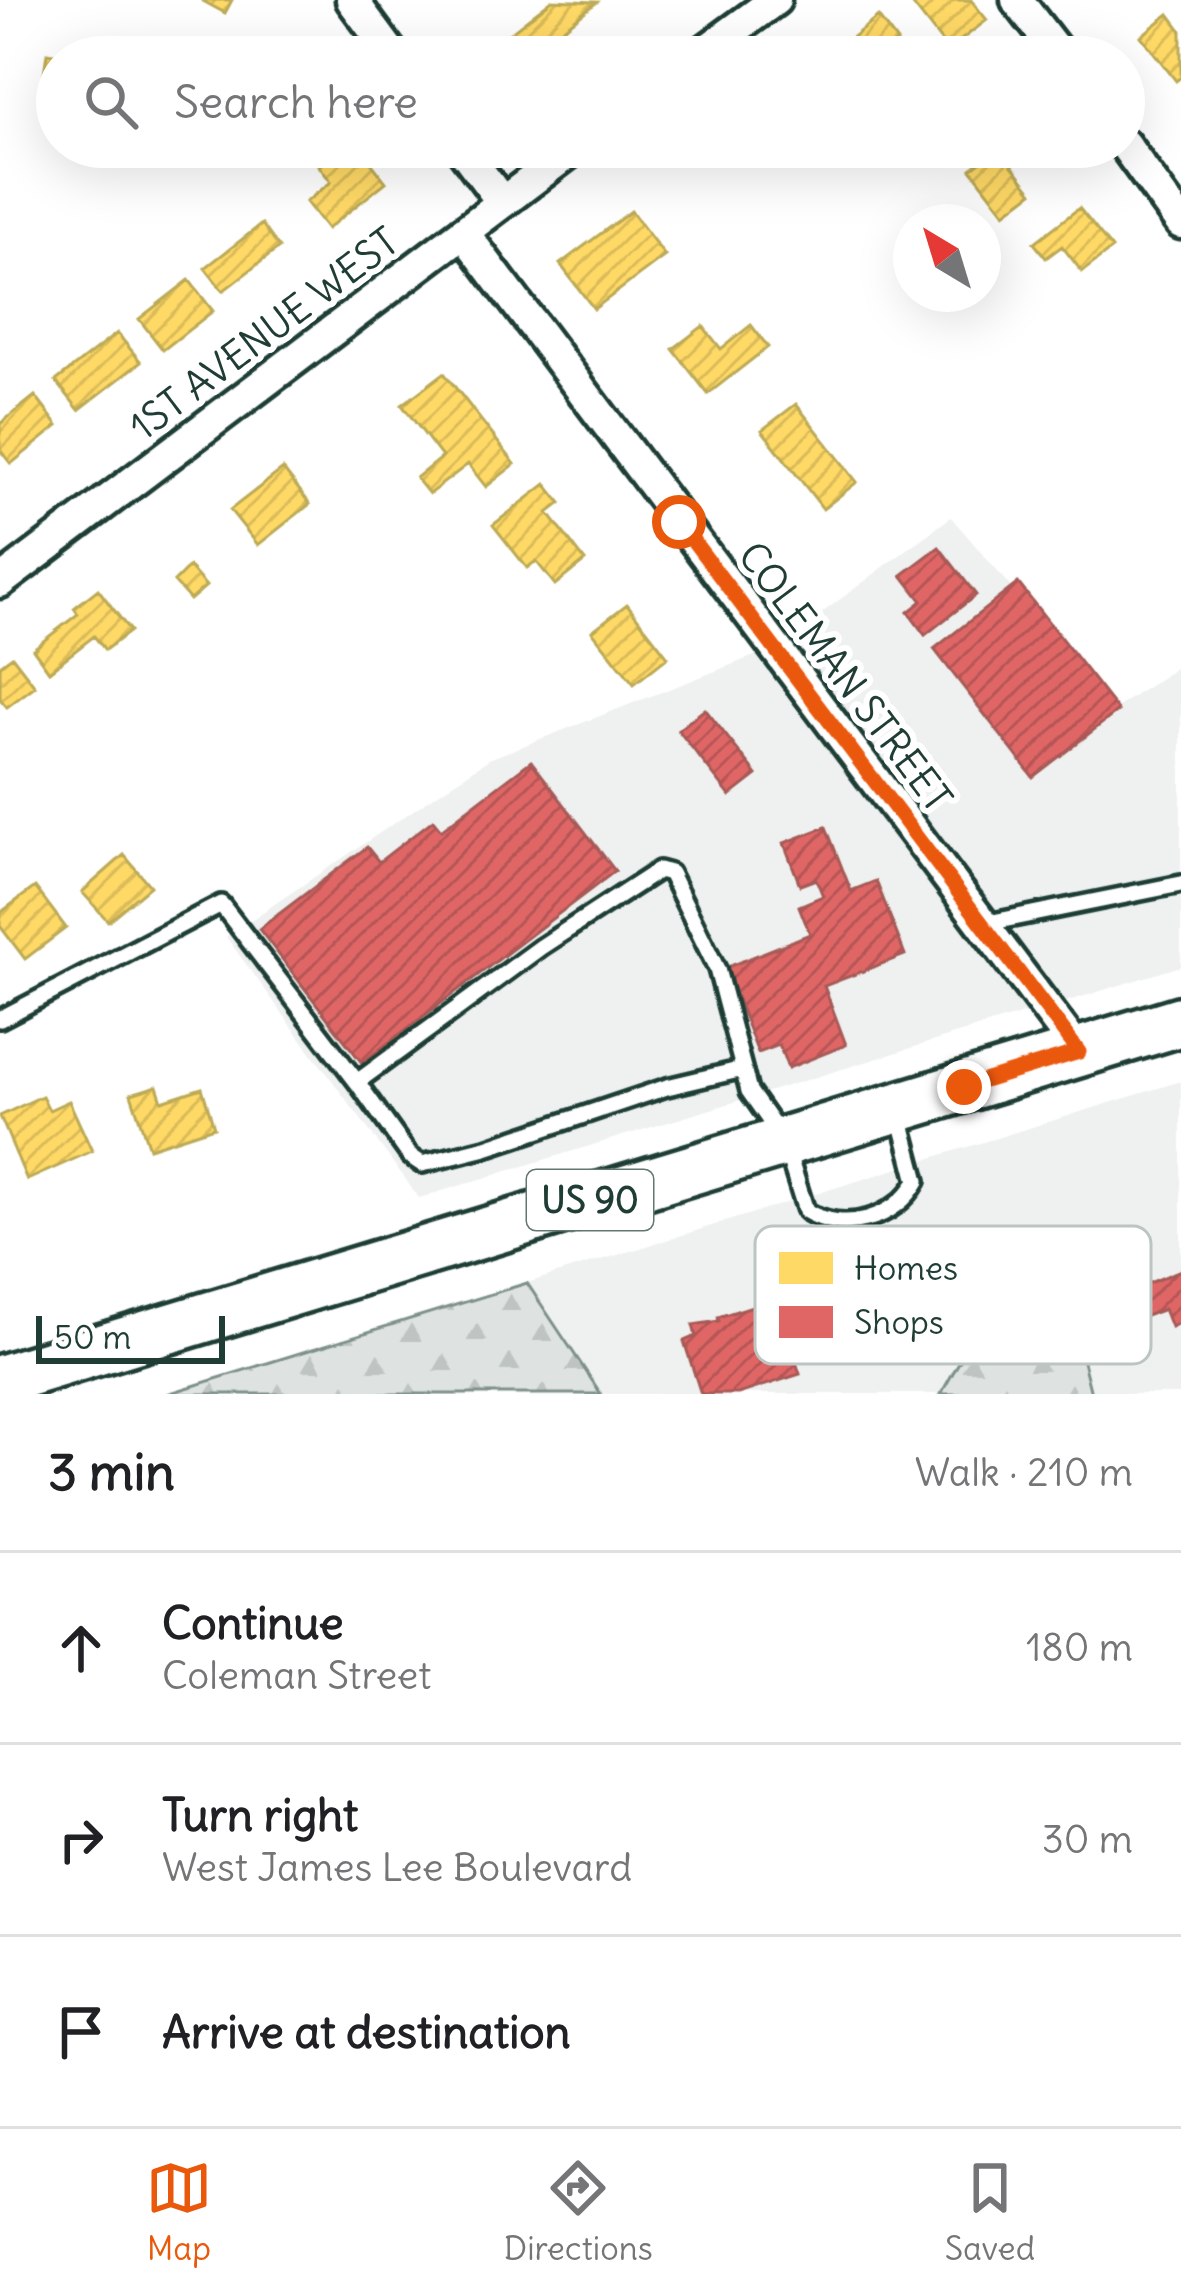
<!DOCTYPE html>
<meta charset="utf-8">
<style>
body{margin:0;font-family:Delius,sans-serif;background:#f2f2f2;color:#202124}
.compass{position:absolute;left:893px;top:204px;width:108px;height:108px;border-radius:50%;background:#fff;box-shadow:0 12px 48px #0002;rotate:322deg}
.scale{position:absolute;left:36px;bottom:30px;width:189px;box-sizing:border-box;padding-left:12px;border:6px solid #1f3d34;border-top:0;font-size:33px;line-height:42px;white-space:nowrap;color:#1f3d34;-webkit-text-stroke:9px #fff;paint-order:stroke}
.stop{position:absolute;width:36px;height:36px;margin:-27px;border:9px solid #ea580c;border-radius:50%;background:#fff}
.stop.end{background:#ea580c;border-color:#fff;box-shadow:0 3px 12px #0008}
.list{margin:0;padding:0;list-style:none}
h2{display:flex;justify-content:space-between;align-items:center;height:156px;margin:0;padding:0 48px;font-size:51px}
h2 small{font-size:39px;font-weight:400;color:#757577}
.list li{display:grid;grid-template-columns:78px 1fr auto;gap:36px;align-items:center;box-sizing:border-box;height:192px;padding:0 48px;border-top:3px solid #e0e0e0}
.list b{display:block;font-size:45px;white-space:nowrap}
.list p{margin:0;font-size:39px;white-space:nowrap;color:#757577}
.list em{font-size:39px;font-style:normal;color:#757577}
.icon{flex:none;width:66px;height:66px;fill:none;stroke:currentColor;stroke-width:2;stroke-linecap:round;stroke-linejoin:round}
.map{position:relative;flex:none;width:1181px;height:1394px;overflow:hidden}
.search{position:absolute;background:#fff;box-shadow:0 12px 48px #0002;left:36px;right:36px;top:36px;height:132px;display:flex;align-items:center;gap:30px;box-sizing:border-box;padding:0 42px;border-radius:66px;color:#757577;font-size:45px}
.sheet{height:732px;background:#fff}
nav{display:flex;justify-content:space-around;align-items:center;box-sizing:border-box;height:168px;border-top:3px solid #e0e0e0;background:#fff;font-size:33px;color:#757577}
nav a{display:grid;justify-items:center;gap:6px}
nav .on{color:#ea580c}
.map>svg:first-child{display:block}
.built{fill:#eef1f0}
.forest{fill:url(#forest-firs);stroke:#7e908b;stroke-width:3}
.homes{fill:url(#homes-hatch);stroke:#bcaa57;stroke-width:3}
.shops{fill:url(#shops-hatch);stroke:#a65a57;stroke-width:3}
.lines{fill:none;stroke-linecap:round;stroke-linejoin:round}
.lane-casing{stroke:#1f3d34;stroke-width:24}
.street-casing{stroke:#1f3d34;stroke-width:39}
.primary-casing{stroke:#1f3d34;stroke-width:57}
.lane{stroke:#fff;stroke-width:15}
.street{stroke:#fff;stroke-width:30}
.primary{stroke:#fff;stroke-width:48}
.route{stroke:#ea580c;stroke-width:15}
.labels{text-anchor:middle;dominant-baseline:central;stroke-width:12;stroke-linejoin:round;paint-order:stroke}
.shield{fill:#fff;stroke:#627771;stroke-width:3}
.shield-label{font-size:36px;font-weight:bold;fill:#1f3d34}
.street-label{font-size:39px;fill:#1f3d34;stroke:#fff}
.key{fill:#fff;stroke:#bcc5c2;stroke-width:3}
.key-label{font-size:33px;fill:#1f3d34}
</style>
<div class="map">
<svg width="1181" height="1394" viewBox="0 0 1181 1394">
<defs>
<pattern id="forest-firs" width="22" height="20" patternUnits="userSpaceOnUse" patternTransform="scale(3)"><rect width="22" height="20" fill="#dee3e2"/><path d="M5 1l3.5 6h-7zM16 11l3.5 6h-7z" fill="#bec4c2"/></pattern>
<pattern id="homes-hatch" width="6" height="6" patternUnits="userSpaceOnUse" patternTransform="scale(3)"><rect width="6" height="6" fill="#ffd966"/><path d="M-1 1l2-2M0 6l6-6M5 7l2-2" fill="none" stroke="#dabb59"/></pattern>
<pattern id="shops-hatch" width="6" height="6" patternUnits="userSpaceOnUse" patternTransform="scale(3)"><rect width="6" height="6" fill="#e06666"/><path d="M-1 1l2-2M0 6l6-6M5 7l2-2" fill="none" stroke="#b55555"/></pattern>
</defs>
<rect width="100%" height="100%" fill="#fff"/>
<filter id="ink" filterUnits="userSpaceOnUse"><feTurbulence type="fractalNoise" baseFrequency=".00833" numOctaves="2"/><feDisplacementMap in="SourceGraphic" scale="24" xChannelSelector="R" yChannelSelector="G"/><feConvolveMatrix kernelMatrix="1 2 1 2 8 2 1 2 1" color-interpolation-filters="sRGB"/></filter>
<g filter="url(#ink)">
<path class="built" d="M 951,517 L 1115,709 L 1181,664 L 1181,966 L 1059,1004 L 784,641 Z
M 762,653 L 1033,1011 L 419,1198 L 226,937 L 489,759 Z
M 1181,1081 L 1181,1394 L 1091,1394 L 1063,1284 L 941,1394 L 601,1394 L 527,1283 Z"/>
<path class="forest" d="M 527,1283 L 601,1394 L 167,1394 Z
M 1064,1284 L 1091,1394 L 941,1394 L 1002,1286 Z"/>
<path class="homes" d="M 201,0 L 232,0 L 225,13 Z
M 552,0 L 597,2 L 548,40 L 554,48 L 542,57 L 500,57 L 492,47 Z
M 909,0 L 971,0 L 987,20 L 948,50 Z
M 1169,14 L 1181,30 L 1181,77 L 1176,81 L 1141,36 Z
M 878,17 L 897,42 L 878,57 L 827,57 Z
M 47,53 L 73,57 L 57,57 L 57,89 L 42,87 Z
M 343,147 L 359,147 L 386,182 L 327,229 L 306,202 L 331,182 L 319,166 Z
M 998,148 L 1033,192 L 1005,213 L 971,169 Z
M 1079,208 L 1112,249 L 1082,272 L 1062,246 L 1046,258 L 1034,243 Z
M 631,211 L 665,256 L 594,309 L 560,264 Z
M 262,224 L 279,248 L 223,291 L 205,268 Z
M 189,280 L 213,311 L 163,350 L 139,319 Z
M 751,325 L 768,347 L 708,394 L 673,349 L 703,326 L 721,349 Z
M 117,333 L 141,362 L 79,410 L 56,381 Z
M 444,373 L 515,464 L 486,487 L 468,464 L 429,494 L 416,478 L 442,457 L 402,405 Z
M 35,396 L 58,426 L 11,464 L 0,450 L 0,424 Z
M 796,404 L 857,482 L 823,509 L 762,430 Z
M 283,469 L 310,504 L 258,545 L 230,510 Z
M 546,484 L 561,503 L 548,513 L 585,561 L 555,585 L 536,561 L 527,568 L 493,525 Z
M 189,567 L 206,586 L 190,600 L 174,582 Z
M 98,589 L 130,631 L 105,650 L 94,636 L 49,671 L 33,649 L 78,614 L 74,608 Z
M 627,604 L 668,657 L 634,684 L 592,631 Z
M 12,656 L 35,686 L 7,707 L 0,699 L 0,665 Z
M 124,855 L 150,886 L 108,921 L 82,892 Z
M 35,887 L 66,928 L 25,959 L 0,926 L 0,913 Z
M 157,1086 L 162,1101 L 202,1088 L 214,1127 L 149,1148 L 131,1094 Z
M 42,1096 L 49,1110 L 69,1101 L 92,1151 L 27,1180 L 0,1116 Z"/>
<path class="shops" d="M 939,547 L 976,595 L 925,635 L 908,612 L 922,601 L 902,575 Z
M 1018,583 L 1118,711 L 1033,777 L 934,649 Z
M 705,709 L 757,775 L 730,796 L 678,730 Z
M 531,761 L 615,871 L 362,1063 L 259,929 L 367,847 L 379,862 L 433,820 L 441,830 Z
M 826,827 L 851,891 L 876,881 L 905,955 L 824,986 L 846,1045 L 788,1068 L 779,1045 L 758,1053 L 725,968 L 810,934 L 799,906 L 823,896 L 816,879 L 800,885 L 784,843 Z
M 1181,1270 L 1181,1322 L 1171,1327 L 1164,1309 L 1143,1317 L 1132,1290 Z
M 765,1302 L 768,1313 L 779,1310 L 800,1374 L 738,1394 L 701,1394 L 684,1341 L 696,1336 L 693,1325 L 719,1321 L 718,1317 Z"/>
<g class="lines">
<g class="lane-casing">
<path id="lane" d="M 983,924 L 1181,884
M 0,1019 L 221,904 L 357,1082 L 541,947 L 659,870 L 670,873 L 717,969 L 749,1091 L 784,1141 L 806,1211 C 843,1234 896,1219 917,1181 L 900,1116
M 357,1082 L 410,1156 L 422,1164 L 486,1148 L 667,1087 L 743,1069"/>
</g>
<g class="street-casing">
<path id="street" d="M 352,0 L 394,57
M 1017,0 L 1061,57
M 697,57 L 775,0
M 1124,144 L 1181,223
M 461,147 L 502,202
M 463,232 L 1079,1052
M 0,582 L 576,147"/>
</g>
<g class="primary-casing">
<path id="primary" d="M 0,1380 L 1181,1021"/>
</g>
<use href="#lane" class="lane"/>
<use href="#street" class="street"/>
<use href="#primary" class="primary"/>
</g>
</g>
<g class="lines" filter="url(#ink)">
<path class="route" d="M 679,522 L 1079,1052 L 964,1087"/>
</g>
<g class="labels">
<rect class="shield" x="527" y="1170" width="126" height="60" rx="9"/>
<g class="shield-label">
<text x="590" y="1200">US 90</text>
</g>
<g class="street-label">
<text transform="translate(264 334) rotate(-37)">1ST AVENUE WEST</text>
<text transform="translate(845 677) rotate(53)">COLEMAN STREET</text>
</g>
</g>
<rect x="755" y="1226" width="396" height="138" rx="18" class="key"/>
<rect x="779" y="1252" width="54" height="32" fill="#ffd966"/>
<rect x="779" y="1306" width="54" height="32" fill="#e06666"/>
<g class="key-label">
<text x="854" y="1280">Homes</text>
<text x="854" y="1334">Shops</text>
</g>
</svg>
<svg class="compass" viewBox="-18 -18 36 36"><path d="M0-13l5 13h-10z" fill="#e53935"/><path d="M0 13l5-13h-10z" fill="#757577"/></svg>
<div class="scale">50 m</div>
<div class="stop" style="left:679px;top:522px"></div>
<div class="stop end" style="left:964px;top:1087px"></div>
<div class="search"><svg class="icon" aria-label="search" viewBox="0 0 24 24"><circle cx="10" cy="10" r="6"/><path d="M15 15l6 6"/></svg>Search here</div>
</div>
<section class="sheet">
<h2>3 min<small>Walk · 210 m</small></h2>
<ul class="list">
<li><svg class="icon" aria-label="ahead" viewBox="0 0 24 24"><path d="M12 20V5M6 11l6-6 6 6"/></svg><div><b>Continue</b><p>Coleman Street</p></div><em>180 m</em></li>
<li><svg class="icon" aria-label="right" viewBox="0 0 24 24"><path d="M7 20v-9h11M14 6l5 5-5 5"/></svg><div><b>Turn right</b><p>West James Lee Boulevard</p></div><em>30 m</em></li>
<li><svg class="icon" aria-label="arrive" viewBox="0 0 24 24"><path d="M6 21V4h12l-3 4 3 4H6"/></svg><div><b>Arrive at destination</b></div></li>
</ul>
</section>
<nav>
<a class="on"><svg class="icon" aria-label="map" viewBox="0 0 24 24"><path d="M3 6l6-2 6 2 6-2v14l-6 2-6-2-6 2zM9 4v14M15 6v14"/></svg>Map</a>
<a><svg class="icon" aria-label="directions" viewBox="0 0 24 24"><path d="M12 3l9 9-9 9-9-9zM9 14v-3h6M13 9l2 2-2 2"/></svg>Directions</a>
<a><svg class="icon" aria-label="saved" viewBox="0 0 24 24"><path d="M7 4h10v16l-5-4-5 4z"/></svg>Saved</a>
</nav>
